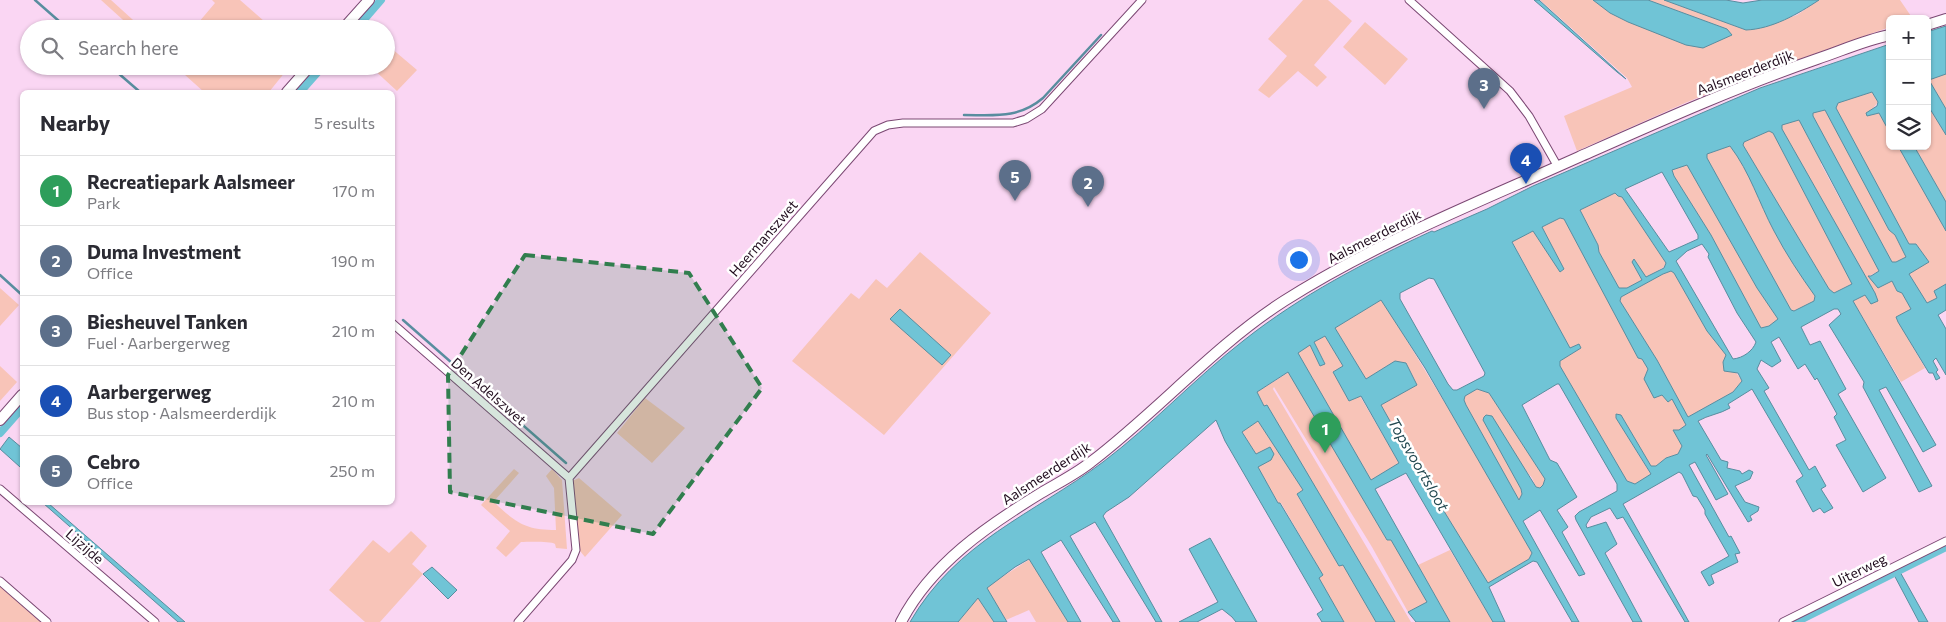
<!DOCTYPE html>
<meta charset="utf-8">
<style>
body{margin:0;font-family:Commissioner,sans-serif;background:#f2f2f3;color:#2b2b33}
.controls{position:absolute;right:15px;top:15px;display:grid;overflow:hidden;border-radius:8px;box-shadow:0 1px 4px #0004}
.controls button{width:45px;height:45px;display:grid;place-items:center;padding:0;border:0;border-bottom:1px solid #e1e1e2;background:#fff;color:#2b2b33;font:25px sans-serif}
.you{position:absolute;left:1298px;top:259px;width:18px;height:18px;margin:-12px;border:4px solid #fff;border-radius:50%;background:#1a73e8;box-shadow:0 0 0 8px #1a73e833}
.badge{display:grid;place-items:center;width:32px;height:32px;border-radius:50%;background:#111827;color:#fff;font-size:16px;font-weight:700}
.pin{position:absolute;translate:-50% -41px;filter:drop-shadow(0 1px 2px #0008)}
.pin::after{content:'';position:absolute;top:26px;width:18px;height:15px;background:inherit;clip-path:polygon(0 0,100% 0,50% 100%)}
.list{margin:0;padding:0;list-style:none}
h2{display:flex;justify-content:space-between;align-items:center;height:65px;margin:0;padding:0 20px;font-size:21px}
h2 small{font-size:16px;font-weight:400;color:#7c7c81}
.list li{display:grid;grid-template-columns:32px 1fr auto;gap:15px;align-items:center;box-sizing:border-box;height:70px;padding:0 20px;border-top:1px solid #e1e1e2}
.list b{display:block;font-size:19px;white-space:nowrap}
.list p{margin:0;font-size:16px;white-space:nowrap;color:#7c7c81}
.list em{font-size:16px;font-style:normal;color:#7c7c81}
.icon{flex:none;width:28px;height:28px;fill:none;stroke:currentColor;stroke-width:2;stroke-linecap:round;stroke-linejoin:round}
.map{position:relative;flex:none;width:1946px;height:622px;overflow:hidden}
.search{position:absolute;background:#fff;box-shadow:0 1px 4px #0004;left:20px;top:20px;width:375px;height:55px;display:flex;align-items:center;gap:12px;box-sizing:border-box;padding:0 18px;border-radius:28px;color:#7c7c81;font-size:19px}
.panel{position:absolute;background:#fff;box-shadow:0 1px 4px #0004;left:20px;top:90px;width:375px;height:415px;border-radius:8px}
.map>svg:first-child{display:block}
.green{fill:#f8c4b8}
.water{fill:#70c4d6;stroke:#598d9f;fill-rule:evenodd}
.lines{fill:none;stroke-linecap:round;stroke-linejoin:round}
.stream{stroke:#598d9f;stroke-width:2.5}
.canal{stroke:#70c4d6;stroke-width:8}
.street-casing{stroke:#7b4873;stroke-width:9}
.secondary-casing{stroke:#7b4873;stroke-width:12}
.street{stroke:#fff;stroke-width:7}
.secondary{stroke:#fff;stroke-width:10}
.marked{fill:#317e4e;fill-opacity:0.2;stroke:#317e4e;stroke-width:4;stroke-dasharray:10 6;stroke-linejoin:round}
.labels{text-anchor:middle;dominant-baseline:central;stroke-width:5;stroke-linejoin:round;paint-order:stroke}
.street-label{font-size:14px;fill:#220e1f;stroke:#fff}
.water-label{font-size:15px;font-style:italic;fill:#214850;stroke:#fff}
</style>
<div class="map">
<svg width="1946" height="622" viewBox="0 0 1946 622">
<rect width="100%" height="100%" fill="#fad6f3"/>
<path class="green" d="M 101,0 L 111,0 L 143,29 L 133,29 Z
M 212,0 L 240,0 L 273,29 L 193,29 L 215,3 Z
M 1303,0 L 1328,0 L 1352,21 L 1314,65 L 1327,77 L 1317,87 L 1298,71 L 1269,98 L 1258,90 L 1287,56 L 1268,39 Z
M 1540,0 L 1593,0 L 1610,13 L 1686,45 L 1727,29 L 1648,0 L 1664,0 L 1746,30 L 1756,29 L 1797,15 L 1819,0 L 1900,0 L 1913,19 L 1890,19 L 1890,27 L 1760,73 L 1685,103 L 1577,151 L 1564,116 L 1632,87 L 1627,78 Z
M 1365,22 L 1408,59 L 1385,85 L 1343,47 Z
M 391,48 L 417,70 L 397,91 L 371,67 L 386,66 L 386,52 Z
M 175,66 L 290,66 L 269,92 L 204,92 Z
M 1941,74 L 1946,74 L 1946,109 L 1929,80 Z
M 1872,92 L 1878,102 L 1867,116 L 1879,113 L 1890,133 L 1890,146 L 1898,146 L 1946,231 L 1946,284 L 1934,291 L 1937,298 L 1927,304 L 1909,273 L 1929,262 L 1916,244 L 1909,244 L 1836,108 L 1838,103 Z
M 1927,104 L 1946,135 L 1946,202 L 1914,146 L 1927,146 Z
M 1825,110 L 1889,230 L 1895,235 L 1907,257 L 1896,262 L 1892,262 L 1813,116 L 1812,113 Z
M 1795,120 L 1799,120 L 1822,161 L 1821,164 L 1879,271 L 1869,276 L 1892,281 L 1897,291 L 1902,293 L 1911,309 L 1896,318 L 1925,368 L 1901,382 L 1853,301 L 1865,295 L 1872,304 L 1875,293 L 1782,129 L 1782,125 Z
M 1769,130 L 1773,133 L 1852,284 L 1834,293 L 1829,289 L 1743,145 L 1744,142 Z
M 1730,146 C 1750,172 1759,203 1774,231 C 1786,254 1800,275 1815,296 L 1815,301 L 1794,311 L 1791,310 L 1707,158 L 1707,154 Z
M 1687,164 L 1757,288 L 1779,320 L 1769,326 L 1761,328 L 1711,235 L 1674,176 L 1672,170 Z
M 1615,193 L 1622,197 L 1666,263 L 1664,267 L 1645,278 L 1634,260 L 1632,262 L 1642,280 L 1627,288 L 1619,288 L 1599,252 L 1598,245 L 1580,210 Z
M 1560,218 L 1564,219 L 1619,321 L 1648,369 L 1646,374 L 1654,398 L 1662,394 L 1672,399 L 1686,425 L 1679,430 L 1674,430 L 1682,446 L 1678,454 L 1666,458 L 1656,466 L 1651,466 L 1621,415 L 1616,418 L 1651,475 L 1635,484 L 1627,481 L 1560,366 L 1560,361 L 1581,348 L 1570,348 L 1512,241 L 1533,231 L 1560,272 L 1564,269 L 1542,227 Z
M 920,252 L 991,313 L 884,435 L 792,361 L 851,293 L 859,299 L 876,279 L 887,288 Z
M 1671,271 L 1674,273 L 1707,331 L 1726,355 L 1726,358 L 1742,381 L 1733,392 L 1688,417 L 1657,360 L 1620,301 L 1621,297 L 1663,274 Z
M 0,288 L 19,305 L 0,326 Z
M 1381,300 L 1384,303 L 1454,418 L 1532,553 L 1529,559 L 1487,584 L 1404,446 L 1381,405 L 1416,385 L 1395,361 L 1366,379 L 1335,328 Z
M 1325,336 L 1343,366 L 1333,372 L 1349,401 L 1360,396 L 1399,463 L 1371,480 L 1298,353 L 1310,345 L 1320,366 L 1325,364 L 1314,342 Z
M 0,366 L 17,382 L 0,401 Z
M 1289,372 L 1387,540 L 1391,539 L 1427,602 L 1408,612 L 1372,547 L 1274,387 L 1273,389 L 1411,622 L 1395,622 L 1267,405 L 1264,406 L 1257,392 Z
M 1477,389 L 1489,393 L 1545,479 L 1543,485 L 1540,488 L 1536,487 L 1532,478 L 1483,420 L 1521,489 L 1522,494 L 1519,500 L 1466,405 L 1464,400 L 1465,396 Z
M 645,398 L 685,428 L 652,463 L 617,433 Z
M 1258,421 L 1303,490 L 1297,495 L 1339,566 L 1343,564 L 1376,622 L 1344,622 L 1319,578 L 1323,575 L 1281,503 L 1279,504 L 1258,467 L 1256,454 L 1242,431 Z
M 514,469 L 519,473 L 495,500 L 495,503 C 516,523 526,530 556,530 L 554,488 L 546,476 L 552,469 L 562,480 L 567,549 L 556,548 L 555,544 C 550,541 528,542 521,542 L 506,557 L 496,548 L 510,531 L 481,505 Z
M 579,478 L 622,515 L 585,557 L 580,551 L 572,481 Z
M 411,531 L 427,546 L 412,564 L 423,574 L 380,622 L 365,622 L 329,590 L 373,540 L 389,553 Z
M 1450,550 L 1493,622 L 1450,622 L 1418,565 Z
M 1030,559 L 1068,622 L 1036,622 L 1029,610 L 1006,620 L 989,593 L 987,588 L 991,584 Z
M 0,585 L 42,622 L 0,622 Z
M 978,598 L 994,622 L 958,622 Z"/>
<path class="water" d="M 1534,0 L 1539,0 L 1626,79 L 1617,72 Z
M 1593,0 L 1648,0 L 1727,29 L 1732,35 L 1703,48 L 1686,45 L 1628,22 L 1610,13 Z
M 1664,0 L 1726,0 L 1743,3 L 1762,0 L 1819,0 C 1798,14 1772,29 1746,30 Z
M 1946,26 L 1946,74 L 1929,80 L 1946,109 L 1946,135 L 1927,104 L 1927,32 Z
M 1890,44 L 1890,91 L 1887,95 L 1890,102 L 1890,133 L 1879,113 L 1867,116 L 1866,113 L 1877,106 L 1878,102 L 1872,92 L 1838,103 L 1836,108 L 1909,244 L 1916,244 L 1929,262 L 1909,274 L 1927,303 L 1937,298 L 1934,291 L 1946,284 L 1946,310 L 1938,315 L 1946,329 L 1946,375 L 1936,358 L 1933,361 L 1938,370 L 1936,372 L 1940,378 L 1936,380 L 1933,373 L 1929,373 L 1898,322 L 1896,317 L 1911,309 L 1902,293 L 1897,291 L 1892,281 L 1878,288 L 1868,276 L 1871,276 L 1879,271 L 1799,120 L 1782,125 L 1782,129 L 1875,293 L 1878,301 L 1871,304 L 1865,295 L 1853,301 L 1936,445 L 1923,452 L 1886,387 L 1879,390 L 1932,486 L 1919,492 L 1863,387 L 1864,382 L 1829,325 L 1841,314 L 1838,309 L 1834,309 L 1801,327 L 1810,345 L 1820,341 L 1846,389 L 1838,394 L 1886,478 L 1863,492 L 1836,445 L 1846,440 L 1834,417 L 1837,414 L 1817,378 L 1815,380 L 1805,364 L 1798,369 L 1779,337 L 1771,342 L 1781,361 L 1772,367 L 1761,360 L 1757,369 L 1769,388 L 1764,391 L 1809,470 L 1815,466 L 1826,486 L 1821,489 L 1833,508 L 1824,513 L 1820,508 L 1813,512 L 1796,481 L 1803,476 L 1752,389 L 1728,404 L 1730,408 C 1720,414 1708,415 1698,421 L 1721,460 L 1728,462 L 1727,468 L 1740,471 L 1742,474 L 1749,470 L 1753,472 L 1750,479 L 1735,486 L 1745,502 L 1759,507 L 1758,511 L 1750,516 L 1752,520 L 1748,522 L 1707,454 L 1706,455 L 1728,494 L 1716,500 L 1695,462 L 1689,465 L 1729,537 L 1731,536 L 1740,553 L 1735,554 L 1738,562 L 1711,575 L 1714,583 L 1709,586 L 1701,572 L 1729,556 L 1705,514 L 1705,510 L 1697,497 L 1693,496 L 1682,474 L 1679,472 L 1623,504 L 1689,622 L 1685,622 L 1623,517 L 1617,519 L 1610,508 L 1591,517 L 1586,525 L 1587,528 L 1606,522 L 1617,544 L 1605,553 L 1642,622 L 1633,622 L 1576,520 L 1575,516 L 1579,512 L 1617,491 L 1617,484 L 1559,384 L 1557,384 L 1522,405 L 1550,460 L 1557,463 L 1577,497 L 1557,510 L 1568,527 L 1562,532 L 1585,574 L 1579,576 L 1540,510 L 1523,521 L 1579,622 L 1572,622 L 1537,562 L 1533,561 L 1489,587 L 1505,622 L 1493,622 L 1406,473 L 1375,489 L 1450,622 L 1416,622 L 1408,612 L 1427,602 L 1391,540 L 1387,540 L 1288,372 L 1257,392 L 1264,406 L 1267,405 L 1395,622 L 1376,622 L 1343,565 L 1339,566 L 1297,494 L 1303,490 L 1258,421 L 1242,432 L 1256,454 L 1270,447 L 1274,454 L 1271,460 L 1258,467 L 1278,503 L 1280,503 L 1323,575 L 1319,578 L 1344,622 L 1322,622 L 1317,614 L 1323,610 L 1225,441 L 1216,420 L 1129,497 L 1106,512 L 1103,516 L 1162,622 L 1156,622 L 1095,522 L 1070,536 L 1120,622 L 1113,622 L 1061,540 L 1041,552 L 1081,622 L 1068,622 L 1029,559 L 1015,567 L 987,588 L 1007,622 L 994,622 L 978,598 L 958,622 L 910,622 C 957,541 1032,515 1103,462 C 1152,425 1194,379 1243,341 C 1301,295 1365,262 1432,231 L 1434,232 L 1487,209 L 1533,186 L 1725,103 L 1760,88 ZM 1825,110 L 1889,230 L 1895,235 L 1906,257 L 1896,262 L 1892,262 L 1813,116 L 1813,113 ZM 1769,131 L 1773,133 L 1852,284 L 1834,293 L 1829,289 L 1743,145 L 1744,142 ZM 1730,146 C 1750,172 1759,203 1774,231 C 1786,254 1800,275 1815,296 L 1814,301 L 1794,311 L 1791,310 L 1707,158 L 1707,154 ZM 1687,165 L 1757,288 L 1778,319 L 1769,326 L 1761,328 L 1711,235 L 1674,176 L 1672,170 ZM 1662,172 L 1698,235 L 1698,239 L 1669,252 L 1625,189 ZM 1615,193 L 1618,196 L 1622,197 L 1666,263 L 1664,268 L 1646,277 L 1634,259 L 1632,262 L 1642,280 L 1627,288 L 1619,288 L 1599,252 L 1598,245 L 1580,210 ZM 1560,218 L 1564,219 L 1638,358 L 1642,359 L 1648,369 L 1644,379 L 1654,398 L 1662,395 L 1668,402 L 1672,399 L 1686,425 L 1679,430 L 1673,430 L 1682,446 L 1678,454 L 1666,458 L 1656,466 L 1651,466 L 1621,415 L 1616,414 L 1616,418 L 1651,474 L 1635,484 L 1627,481 L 1560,366 L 1560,361 L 1581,348 L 1579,344 L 1570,348 L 1512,242 L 1533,231 L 1560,272 L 1564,269 L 1542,227 ZM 1702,244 L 1709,254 L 1708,257 L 1737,313 L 1756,342 C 1753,351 1743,358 1733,359 L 1676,261 L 1687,251 ZM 1671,271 L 1674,273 L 1707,331 L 1726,355 L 1723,362 L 1724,371 L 1738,373 L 1742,381 L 1733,392 L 1688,417 L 1657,360 L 1620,301 L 1621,297 L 1663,274 ZM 1429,278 L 1434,279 L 1485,373 L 1484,376 L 1457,390 L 1453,390 L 1448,384 L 1400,299 L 1400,293 ZM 1381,300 L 1425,368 L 1532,553 L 1529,559 L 1488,583 L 1404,446 L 1381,405 L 1417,385 L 1406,363 L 1395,361 L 1366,379 L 1335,328 ZM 1325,336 L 1343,366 L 1333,372 L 1349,401 L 1361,396 L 1399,463 L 1371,480 L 1298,353 L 1310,345 L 1320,366 L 1325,364 L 1314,342 ZM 1477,389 L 1489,393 L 1545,479 L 1543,485 L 1540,488 L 1536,487 L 1492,416 L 1486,415 L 1484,417 L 1483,420 L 1521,489 L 1522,494 L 1519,500 L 1466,405 L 1464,400 L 1465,396 Z
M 1898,146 L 1914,146 L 1946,202 L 1946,231 Z
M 900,309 L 951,355 L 942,365 L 890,319 Z
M 9,437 L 22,448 L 22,464 L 20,467 L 0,449 Z
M 43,503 L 48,503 L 185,622 L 178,622 Z
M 1210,538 L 1214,545 L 1257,622 L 1236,622 L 1232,617 L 1222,609 L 1197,622 L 1179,622 L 1218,602 L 1189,549 Z
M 432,567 L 457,590 L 448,599 L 423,574 Z
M 1899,570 L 1928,622 L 1919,622 L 1893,573 Z"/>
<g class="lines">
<path class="stream" d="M 35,0 L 68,29
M 110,66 L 140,92
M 964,115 C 994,115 1018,119 1043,98 L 1101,35
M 0,275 L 22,295
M 403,320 L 566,463"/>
<path class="canal" d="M 356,29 L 381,0
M 300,92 L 323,66
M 0,433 L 22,408
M 1796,622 L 1946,547"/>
<g class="street-casing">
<path id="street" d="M 1409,0 L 1510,91 L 1529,116 L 1558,167
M 392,323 L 569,478
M 0,489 L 155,622
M 0,581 L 47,622
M 518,622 L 572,560 L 576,550 L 569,478 L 874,131 L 888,125 L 903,123 L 1013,123 L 1026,119 L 1042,109 L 1142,0
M 1783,622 L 1946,541"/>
</g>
<g class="secondary-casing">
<path id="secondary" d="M 1927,25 L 1946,19
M 343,29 L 369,0
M 287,92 L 310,66
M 0,420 L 22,395
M 901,622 C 931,564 987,526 1041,493 C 1058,483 1076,474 1091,462 C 1158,411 1214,346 1284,301 C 1377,242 1479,202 1579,157 C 1658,122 1736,87 1817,59 C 1841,51 1865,40 1890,35"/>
</g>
<use href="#street" class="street"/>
<use href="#secondary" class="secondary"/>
</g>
<path class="marked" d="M 525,255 L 689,273 L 762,388 L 653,534 L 450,492 L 448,375 Z"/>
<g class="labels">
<g class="street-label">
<text transform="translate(1745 72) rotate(-21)">Aalsmeerderdijk</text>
<text transform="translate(1374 236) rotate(-27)">Aalsmeerderdijk</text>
<text transform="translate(763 238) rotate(-49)">Heermanszwet</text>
<text transform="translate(489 391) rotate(41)">Den Adelszwet</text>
<text transform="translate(1046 473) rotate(-33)">Aalsmeerderdijk</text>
<text transform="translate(85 546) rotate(41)">Lijzijde</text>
<text transform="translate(1859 570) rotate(-26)">Uiterweg</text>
</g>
<g class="water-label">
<text transform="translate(1419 464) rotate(60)">Topsvoortsloot</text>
</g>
</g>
</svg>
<div class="controls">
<button>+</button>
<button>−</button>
<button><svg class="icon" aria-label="layers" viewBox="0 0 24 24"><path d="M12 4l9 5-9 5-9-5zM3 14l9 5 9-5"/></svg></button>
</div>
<div class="you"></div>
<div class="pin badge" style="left:1325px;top:453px;background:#2e9e5b">1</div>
<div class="pin badge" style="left:1088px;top:207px;background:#5c6f8a">2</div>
<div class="pin badge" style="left:1484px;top:109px;background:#5c6f8a">3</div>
<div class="pin badge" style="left:1526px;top:184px;background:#1a4fb4">4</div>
<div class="pin badge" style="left:1015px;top:201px;background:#5c6f8a">5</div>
<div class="search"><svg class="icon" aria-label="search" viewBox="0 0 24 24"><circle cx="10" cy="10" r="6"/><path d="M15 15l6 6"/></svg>Search here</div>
<section class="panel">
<h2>Nearby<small>5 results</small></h2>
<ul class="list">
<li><span class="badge" style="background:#2e9e5b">1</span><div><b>Recreatiepark Aalsmeer</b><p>Park</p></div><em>170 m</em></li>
<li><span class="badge" style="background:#5c6f8a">2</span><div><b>Duma Investment</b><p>Office</p></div><em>190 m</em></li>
<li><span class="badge" style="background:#5c6f8a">3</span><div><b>Biesheuvel Tanken</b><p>Fuel · Aarbergerweg</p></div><em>210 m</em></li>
<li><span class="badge" style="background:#1a4fb4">4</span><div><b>Aarbergerweg</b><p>Bus stop · Aalsmeerderdijk</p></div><em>210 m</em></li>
<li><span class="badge" style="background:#5c6f8a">5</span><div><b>Cebro</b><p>Office</p></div><em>250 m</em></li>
</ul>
</section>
</div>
